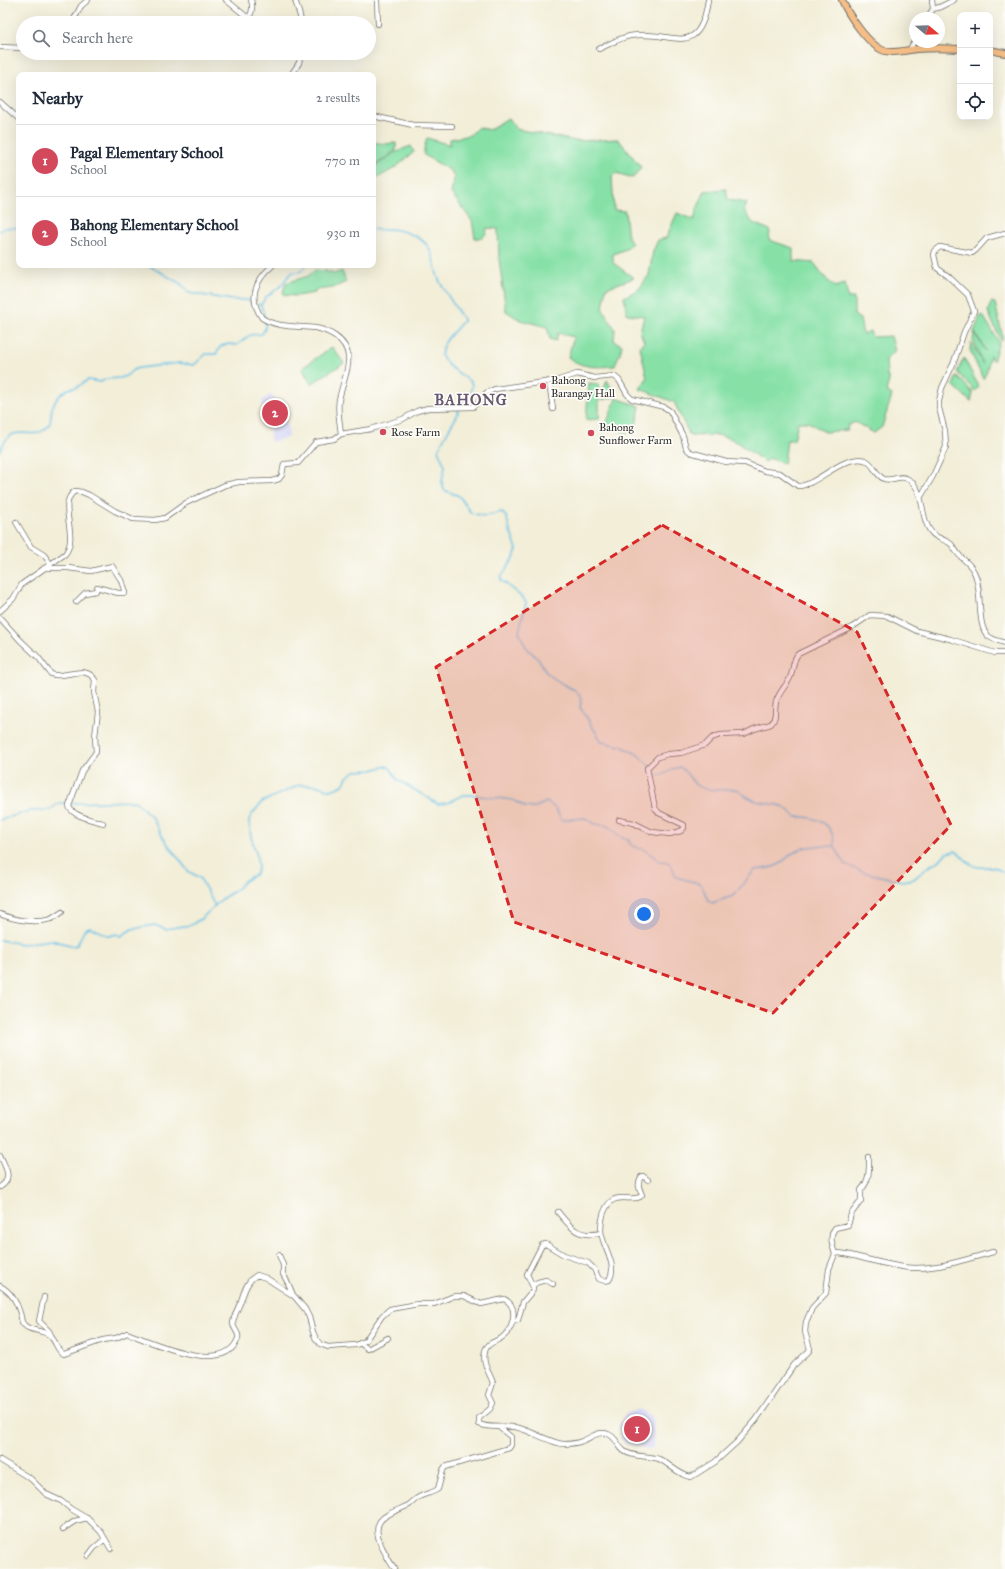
<!DOCTYPE html>
<meta charset="utf-8">
<style>
body{margin:0;font-family:"IM FELL Great Primer",serif;background:#f6f6f7;color:#1f2937}
.controls{position:absolute;right:12px;top:12px;display:grid;overflow:hidden;border-radius:8px;box-shadow:0 4px 16px #0002}
.controls button{width:36px;height:36px;display:grid;place-items:center;padding:0;border:0;border-bottom:1px solid #e0e1e3;background:#fff;color:#1f2937;font:20px sans-serif}
.compass{position:absolute;left:909px;top:12px;width:36px;height:36px;border-radius:50%;background:#fff;box-shadow:0 4px 16px #0002;rotate:109deg}
.you{position:absolute;left:644px;top:914px;width:14px;height:14px;margin:-10px;border:3px solid #fff;border-radius:50%;background:#1a73e8;box-shadow:0 0 0 6px #1a73e833}
.badge{display:grid;place-items:center;width:26px;height:26px;border-radius:50%;background:#d1495b;color:#fff;font-size:13px;font-weight:700}
.pin{position:absolute;translate:-50% -50%;border:2px solid #fff;box-shadow:0 1px 4px #0006}
.list{margin:0;padding:0;list-style:none}
h2{display:flex;justify-content:space-between;align-items:center;height:52px;margin:0;padding:0 16px;font-size:17px}
h2 small{font-size:13px;font-weight:400;color:#747a83}
.list li{display:grid;grid-template-columns:26px 1fr auto;gap:12px;align-items:center;box-sizing:border-box;height:72px;padding:0 16px;border-top:1px solid #e0e1e3}
.list b{display:block;font-size:15px;white-space:nowrap}
.list p{margin:0;font-size:13px;white-space:nowrap;color:#747a83}
.list em{font-size:13px;font-style:normal;color:#747a83}
.icon{flex:none;width:22px;height:22px;fill:none;stroke:currentColor;stroke-width:2;stroke-linecap:round;stroke-linejoin:round}
.map{position:relative;flex:none;width:1005px;height:1569px;overflow:hidden}
.search{position:absolute;background:#fff;box-shadow:0 4px 16px #0002;left:16px;top:16px;width:360px;height:44px;display:flex;align-items:center;gap:10px;box-sizing:border-box;padding:0 14px;border-radius:22px;color:#747a83;font-size:15px}
.panel{position:absolute;background:#fff;box-shadow:0 4px 16px #0002;left:16px;top:72px;width:360px;height:196px;border-radius:8px}
.map>svg:first-child{display:block}
.built{fill:#d6d7f8}
.green{fill:#87e1a7;stroke:#598669}
.lines{fill:none;stroke-linecap:round;stroke-linejoin:round}
.stream{stroke:#6ac1e7;stroke-width:1.5}
.minor-casing{stroke:#716f68;stroke-width:6}
.major-casing{stroke:#716f68;stroke-width:8}
.minor{stroke:#fff;stroke-width:4.5}
.major{stroke:#f6be87;stroke-width:6}
.marked{fill:#d62828;fill-opacity:0.2;stroke:#d62828;stroke-width:3;stroke-dasharray:8 5;stroke-linejoin:round}
.poi-dot{fill:#d1495b;stroke:#fdfcf7;stroke-width:1.5}
.labels{text-anchor:middle;dominant-baseline:central;stroke-width:3.5;stroke-linejoin:round;paint-order:stroke}
.poi-label{font-size:11px;fill:#2b2b2b;stroke:#fdfcf7;text-anchor:start}
.district-label{font-size:15px;font-weight:bold;letter-spacing:1px;fill:#665872;stroke:#fdfcf7}
</style>
<div class="map">
<svg width="1005" height="1569" viewBox="0 0 1005 1569">
<rect width="100%" height="100%" fill="#fdfcf7"/>
<filter id="ink" filterUnits="userSpaceOnUse"><feTurbulence type="fractalNoise" baseFrequency=".025" numOctaves="2"/><feDisplacementMap in="SourceGraphic" scale="8" xChannelSelector="R" yChannelSelector="G"/><feConvolveMatrix kernelMatrix="1 2 1 2 8 2 1 2 1" color-interpolation-filters="sRGB"/></filter>
<filter id="wash" filterUnits="userSpaceOnUse"><feTurbulence type="fractalNoise" baseFrequency=".012" numOctaves="4" result="noise"/><feDisplacementMap in="SourceGraphic" scale="16" xChannelSelector="R" yChannelSelector="G"/><feGaussianBlur stdDeviation="0.9" result="paint"/><feColorMatrix in="noise" values="0 0 0 0 0 0 0 0 0 0 0 0 0 0 0 0 0 1.4 0 .05"/><feComposite in="paint" operator="in"/></filter>
<g filter="url(#wash)">
<rect width="100%" height="100%" fill="#f2eed8"/>
<path class="built" d="M 271,394 L 282,406 L 286,419 L 289,437 L 272,442 L 270,439 L 270,424 L 262,405 L 263,400 Z
M 638,1409 L 652,1416 L 654,1433 L 654,1445 L 652,1448 L 648,1449 L 626,1443 L 621,1438 L 619,1425 L 626,1414 Z"/>
<path class="green" d="M 508,118 L 516,129 L 576,141 L 618,139 L 641,167 L 633,178 L 616,173 L 612,176 L 614,210 L 625,211 L 628,237 L 632,243 L 626,249 L 613,254 L 613,263 L 634,278 L 606,288 L 603,309 L 615,329 L 614,341 L 622,345 C 621,353 617,358 615,366 C 598,367 583,369 568,357 L 574,337 L 558,333 L 556,341 L 550,339 L 547,327 L 520,320 L 506,311 L 499,259 L 498,229 L 487,228 L 486,234 L 481,238 L 475,238 L 472,221 L 451,193 L 454,177 L 451,171 L 424,155 L 424,148 L 427,138 L 450,145 L 450,139 L 470,135 L 478,127 L 489,130 Z
M 373,142 L 384,144 L 396,143 L 396,150 L 377,164 L 373,163 Z
M 411,146 L 414,152 L 395,168 L 377,178 L 373,176 L 373,164 L 377,165 L 397,151 L 398,152 L 403,149 Z
M 726,189 L 728,200 L 747,203 L 744,211 L 753,223 L 770,230 L 769,240 L 793,248 L 793,261 L 814,263 L 827,280 L 836,287 L 845,283 L 848,298 L 854,298 L 854,315 L 860,319 L 863,334 L 870,331 L 872,337 L 891,336 L 895,351 L 886,360 L 887,375 L 889,381 L 886,391 L 892,395 L 882,427 L 874,433 L 855,422 L 847,426 L 848,430 L 825,432 L 808,422 L 798,422 L 794,440 L 787,440 L 784,464 L 769,458 L 765,462 L 732,439 L 718,435 L 690,436 L 674,402 L 640,389 L 647,378 L 640,347 L 644,341 L 640,332 L 644,316 L 627,314 L 624,297 L 639,289 L 649,275 L 653,251 L 658,240 L 666,238 L 677,213 L 694,220 L 697,209 L 705,191 Z
M 315,270 L 327,271 L 328,273 L 331,271 L 333,274 L 342,271 L 346,282 L 333,288 L 315,290 L 315,293 L 296,296 L 284,295 L 283,292 L 286,283 L 308,276 Z
M 991,302 L 995,303 L 1003,338 L 1001,341 L 988,312 Z
M 981,315 L 984,317 L 999,342 L 993,361 L 990,356 L 987,371 L 983,379 L 970,350 L 971,342 L 983,364 L 973,340 L 974,333 L 986,351 L 974,331 Z
M 332,347 L 344,363 L 311,384 L 302,368 Z
M 964,358 L 979,387 L 975,391 L 957,372 Z
M 957,376 L 973,393 L 971,402 L 953,385 Z
M 607,380 L 616,396 L 603,400 L 603,391 Z
M 589,383 L 599,384 L 599,419 L 586,420 Z
M 616,398 L 640,406 L 636,426 L 627,433 L 606,425 Z"/>
<g class="lines">
<path class="stream" d="M 373,229 C 379,231 385,229 391,229 C 400,230 412,234 420,239 C 435,248 433,268 440,282 C 447,295 455,307 463,319 L 463,321 L 448,338 L 443,346 L 441,355 L 449,366 L 471,382 L 472,386 L 469,396 L 460,405 L 457,416 L 449,429 L 438,450 L 445,466 L 442,482 L 444,490 L 459,496 L 471,513 L 484,516 L 502,512 L 507,518 L 509,528 L 517,549 L 514,558 L 501,577 L 501,580 L 524,599 L 526,603 L 519,632 L 526,647 L 540,661 L 546,672 L 556,680 L 576,691 L 582,698 L 580,707 L 602,742 L 621,746 L 637,754 L 648,764 L 655,776 C 665,777 671,768 680,767 C 687,772 690,779 695,784 C 705,793 725,789 737,789 L 746,796 L 756,801 L 783,806 L 796,817 C 816,816 835,823 834,846
M 0,231 L 4,228 L 19,228
M 148,265 L 181,284 L 189,293 L 233,300 L 247,300 L 254,303
M 258,304 L 261,305 L 266,297 L 281,286 L 291,273 L 301,271 L 306,265
M 0,451 C 12,420 28,441 44,430 C 53,424 50,417 52,408 C 54,401 62,392 68,389 C 71,388 75,388 77,387 C 81,385 84,382 88,380 L 101,382 L 106,379 L 120,378 L 126,376 L 133,370 L 139,368 L 179,363 L 194,365 L 206,354 L 216,354 L 221,346 L 229,344 L 237,345 L 250,335 L 262,334 C 269,325 264,315 261,305
M 72,803 L 135,801 L 152,817 L 164,839 L 188,871 L 200,878 L 215,906
M 0,820 L 30,811 L 50,810 L 59,803 L 68,803
M 0,940 L 22,944 L 51,940 L 74,946 L 77,945 L 85,929 L 90,927 L 109,936 L 117,934 L 121,936 L 132,929 L 154,925 L 165,929 L 191,925 L 202,918 L 223,898 L 236,890 L 244,881 L 256,874 L 258,869 L 257,856 L 251,837 L 249,822 L 250,817 L 262,802 L 299,785 L 315,785 L 330,790 L 334,789 L 343,785 L 347,777 L 355,771 L 372,770 L 387,766 L 390,768 L 398,780 L 438,804 L 447,803 L 463,795 L 472,795 L 513,800 L 525,807 L 533,808 L 547,802 L 555,808 L 562,820 L 585,818 L 595,824 L 608,826 L 622,838 L 629,840 L 629,843 L 633,846 L 647,851 L 659,861 C 672,861 672,866 676,877 L 701,884 L 708,900 L 712,903 L 733,896 L 755,870 C 763,869 773,868 780,864 C 787,858 793,851 803,848 C 812,845 824,846 834,846 L 846,865 L 863,872 L 902,881 L 914,879 L 925,869 L 940,860 L 946,853 L 956,851 C 962,855 965,861 971,864 C 980,870 984,866 993,867 C 997,868 1001,871 1005,873"/>
</g>
</g>
<g filter="url(#ink)">
<g class="lines">
<g class="minor-casing">
<path id="minor" d="M 226,0 L 247,17 L 250,16 C 253,10 253,6 251,0
M 295,0 L 300,16 L 301,23
M 377,0 L 378,24
M 933,9 L 940,7 L 954,0
M 927,18 L 933,9 L 932,0
M 72,23 L 81,6 L 88,0
M 0,47 L 23,48
M 599,49 C 608,45 619,38 630,36 C 672,29 699,62 708,0
M 910,49 L 915,40
M 291,75 L 299,63 L 301,53
M 0,102 L 19,119
M 373,116 L 413,125 L 452,126
M 273,265 C 256,280 247,297 262,318 C 277,328 298,326 315,328 C 323,329 329,332 335,336 C 360,353 343,377 339,400 C 337,411 340,423 341,434
M 549,381 L 553,409
M 341,434 L 371,429 L 403,419 L 417,411 L 428,408 L 473,407 L 486,393 L 495,389 L 559,380 L 577,374 L 595,378 L 614,376 L 619,380 L 627,394 L 632,399 L 664,407 L 670,411 L 683,436 L 686,448 L 690,452 L 726,462 L 745,463 L 765,471 L 780,473 L 798,486 C 815,487 843,454 865,460 C 874,463 875,475 884,479 C 892,482 900,474 908,479 C 926,489 919,519 932,533 C 937,539 945,539 951,544 C 954,547 956,552 960,556 C 965,561 971,565 974,572 C 983,588 976,626 988,636 C 993,640 999,641 1005,643
M 920,498 L 933,476 L 946,447 L 945,431 L 939,408 L 939,401 L 942,388 L 954,362 L 964,332 L 974,311 L 968,295 L 948,276 L 937,268 L 934,255 L 935,251 L 940,247 L 972,253 L 976,250 L 987,238 L 1005,233
M 16,522 L 31,547 L 44,555 L 50,563
M 44,568 L 68,568 L 91,571 L 112,566 L 121,580 L 125,593 L 118,593 L 97,587 L 96,591 L 85,593 L 76,602
M 0,611 L 13,599 L 22,584 L 65,554 C 80,536 56,504 75,491 L 82,492 L 89,495 L 115,511 L 133,519 L 155,520 L 165,518 L 186,503 L 225,485 L 239,482 L 272,481 L 279,479 L 282,475 L 284,464 L 298,463 L 316,442 L 334,439 L 341,434
M 0,618 L 20,640 L 38,657 L 51,674 C 64,680 85,663 95,680 L 94,692 L 98,712 L 95,736 L 96,752 L 82,771 L 69,806 C 71,816 94,820 103,823
M 619,820 L 634,823 L 652,832 L 670,834 L 681,831 L 684,828 L 684,825 L 659,813 L 655,808 L 647,768 L 658,757 L 668,754 L 681,753 L 705,745 L 712,738 L 720,735 L 744,734 L 754,729 L 771,724 C 777,718 774,710 776,702 C 779,692 786,686 790,678 C 794,669 792,661 798,654 L 851,628 L 870,615 L 887,616 L 917,631 L 950,639 L 995,653 L 1005,653
M 0,914 C 14,920 37,924 51,919 C 55,917 59,914 62,912
M 0,1155 C 5,1167 14,1178 0,1187
M 558,1212 C 571,1228 578,1238 601,1233
M 835,1254 C 832,1245 829,1236 835,1228 L 848,1225 L 851,1214 L 861,1201 L 861,1190 C 870,1180 869,1170 869,1157
M 279,1255 L 283,1265 L 283,1274 L 288,1283 L 293,1295
M 533,1285 L 538,1282 L 546,1280 L 553,1284
M 0,1286 C 10,1291 17,1302 20,1313 C 21,1316 21,1319 22,1322 C 27,1332 41,1329 49,1335 C 57,1341 56,1351 64,1354 L 103,1340 L 116,1338 L 127,1333 C 152,1342 221,1375 237,1341 C 241,1334 234,1330 233,1324 C 233,1316 240,1305 242,1298 C 245,1289 248,1280 257,1275 L 266,1278 L 294,1296 L 305,1309 L 309,1317 L 313,1332 L 316,1339 L 320,1344 L 328,1347 L 356,1345 L 365,1341 L 382,1316 L 390,1309 L 418,1304 L 434,1304 L 454,1296 L 464,1296 L 481,1304 L 504,1299 C 519,1306 514,1327 504,1336 C 498,1342 488,1341 485,1351 C 482,1365 489,1371 493,1383 L 489,1395 L 493,1403 L 490,1409 L 479,1418 L 479,1424 C 492,1430 506,1424 519,1428 C 531,1431 553,1444 564,1444 C 570,1444 577,1443 582,1441 C 591,1438 599,1430 608,1434 C 617,1437 617,1446 624,1451 C 634,1458 648,1455 659,1459 C 670,1464 678,1475 691,1477 L 715,1462 L 737,1442 L 756,1420 L 794,1365 L 808,1352 L 810,1349 L 805,1332 L 806,1322 L 812,1308 L 826,1293 L 829,1269 L 835,1254 L 838,1253 L 846,1254 C 863,1258 880,1263 897,1266 C 928,1273 963,1260 993,1252
M 44,1297 L 39,1321 L 49,1331 L 52,1337
M 512,1322 L 518,1320 L 523,1302 L 533,1290 L 533,1287 L 527,1274 L 542,1245 L 546,1244 L 564,1255 L 588,1263 L 594,1269 L 599,1279 L 605,1281 L 609,1280 C 619,1265 601,1245 601,1230 C 601,1225 602,1219 603,1215 C 605,1209 608,1203 613,1200 C 622,1195 632,1201 640,1197 L 642,1195 C 639,1188 637,1184 641,1177 L 643,1176 L 648,1180
M 360,1343 L 368,1349 L 388,1338
M 0,1460 L 31,1479 L 46,1494 L 61,1501 L 71,1509 L 88,1519 L 101,1532 L 111,1549
M 63,1529 L 75,1521 L 87,1518
M 88,1556 L 94,1548 L 105,1539
M 395,1569 C 389,1562 385,1553 381,1545 C 369,1517 388,1515 409,1505 C 413,1502 416,1498 421,1496 C 427,1493 433,1493 438,1489 L 443,1470 L 445,1467 L 509,1448 L 511,1445 L 511,1437 L 500,1428"/>
</g>
<g class="major-casing">
<path id="major" d="M 842,0 C 848,15 870,47 885,51 C 895,54 907,50 916,49 C 931,48 945,48 960,49
M 990,50 L 1005,53"/>
</g>
<use href="#minor" class="minor"/>
<use href="#major" class="major"/>
</g>
</g>
<path class="marked" d="M 662,525 L 857,632 L 951,825 L 773,1013 L 514,922 L 436,667 Z"/>
<g class="poi-dot">
<circle cx="543" cy="386" r="4"/>
<circle cx="383" cy="432" r="4"/>
<circle cx="591" cy="433" r="4"/>
</g>
<g class="labels">
<g class="poi-label">
<text x="551" y="380">Bahong<tspan x="551" dy="13">Barangay Hall</tspan></text>
<text x="599" y="427">Bahong<tspan x="599" dy="13">Sunflower Farm</tspan></text>
<text x="391" y="432">Rose Farm</text>
</g>
<g class="district-label">
<text x="471" y="400">BAHONG</text>
</g>
</g>
</svg>
<div class="controls">
<button>+</button>
<button>−</button>
<button><svg class="icon" aria-label="locate" viewBox="0 0 24 24"><circle cx="12" cy="12" r="6"/><path d="M12 2v4M12 18v4M2 12h4M18 12h4"/></svg></button>
</div>
<svg class="compass" viewBox="-18 -18 36 36"><path d="M0-13l5 13h-10z" fill="#e53935"/><path d="M0 13l5-13h-10z" fill="#747a83"/></svg>
<div class="you"></div>
<div class="pin badge" style="left:637px;top:1429px">1</div>
<div class="pin badge" style="left:275px;top:413px">2</div>
<div class="search"><svg class="icon" aria-label="search" viewBox="0 0 24 24"><circle cx="10" cy="10" r="6"/><path d="M15 15l6 6"/></svg>Search here</div>
<section class="panel">
<h2>Nearby<small>2 results</small></h2>
<ul class="list">
<li><span class="badge">1</span><div><b>Pagal Elementary School</b><p>School</p></div><em>770 m</em></li>
<li><span class="badge">2</span><div><b>Bahong Elementary School</b><p>School</p></div><em>930 m</em></li>
</ul>
</section>
</div>
